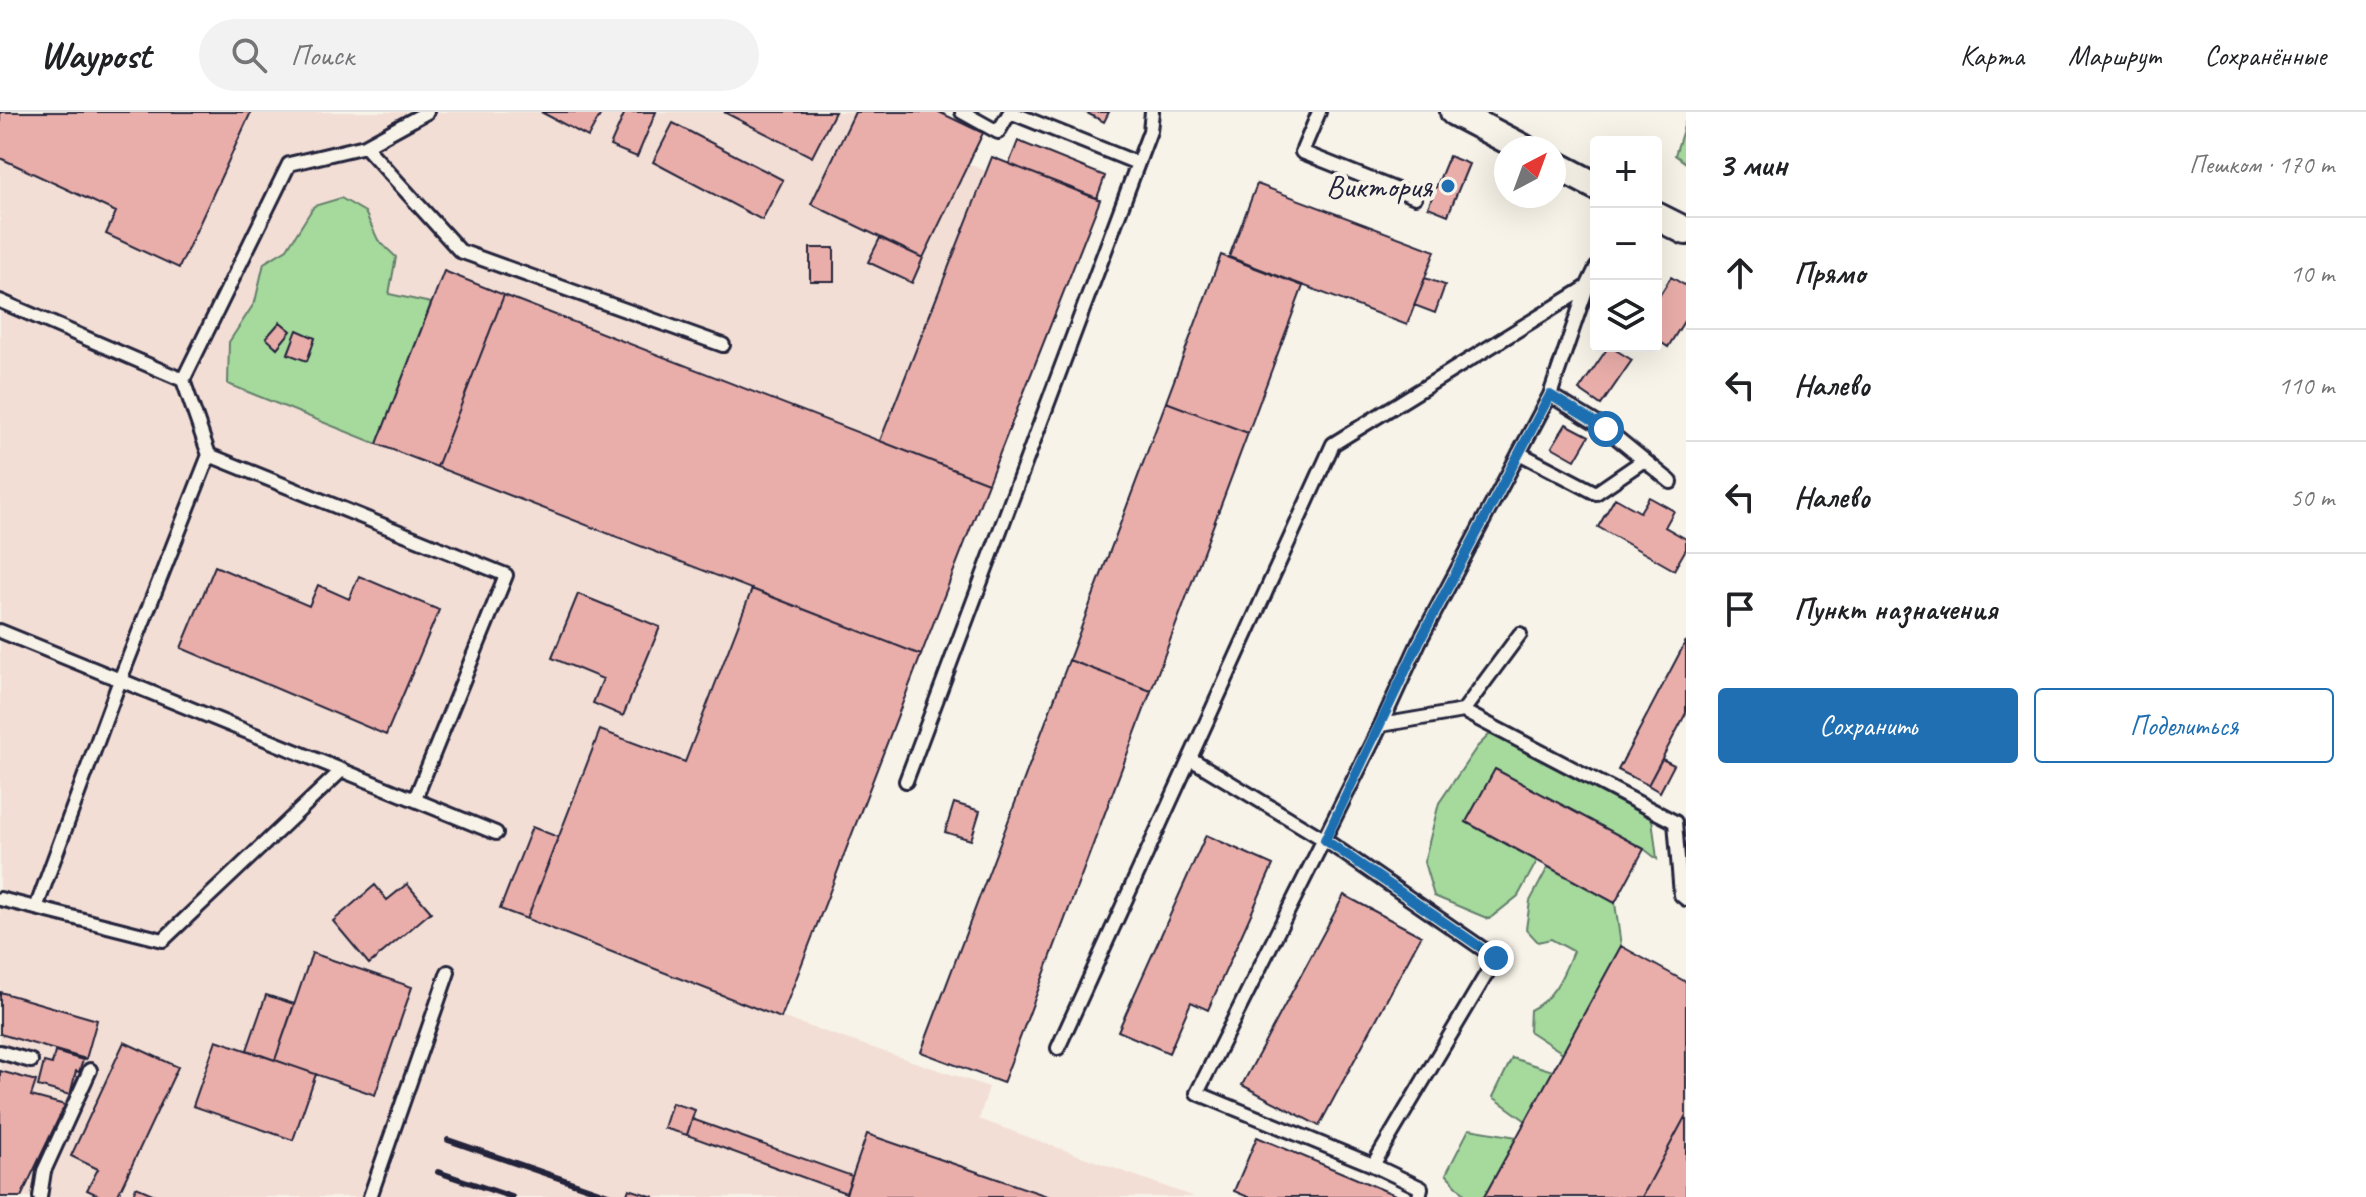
<!DOCTYPE html>
<html lang="ru">
<meta charset="utf-8">
<style>
body{margin:0;font-family:Caveat,sans-serif;background:#f2f2f2;color:#202124}
.controls{position:absolute;right:24px;top:24px;display:grid;overflow:hidden;border-radius:8px;box-shadow:0 8px 32px #0002}
.controls button{width:72px;height:72px;display:grid;place-items:center;padding:0;border:0;border-bottom:2px solid #e0e0e0;background:#fff;color:#202124;font:40px sans-serif}
.compass{position:absolute;left:1494px;top:24px;width:72px;height:72px;border-radius:50%;background:#fff;box-shadow:0 8px 32px #0002;rotate:41deg}
.stop{position:absolute;width:24px;height:24px;margin:-18px;border:6px solid #1f6fb2;border-radius:50%;background:#fff}
.stop.end{background:#1f6fb2;border-color:#fff;box-shadow:0 2px 8px #0008}
.list{margin:0;padding:0;list-style:none}
h2{display:flex;justify-content:space-between;align-items:center;height:104px;margin:0;padding:0 32px;font-size:34px}
h2 small{font-size:26px;font-weight:400;color:#757577}
.list li{display:grid;grid-template-columns:52px 1fr auto;gap:24px;align-items:center;box-sizing:border-box;height:112px;padding:0 32px;border-top:2px solid #e0e0e0}
.list b{display:block;font-size:30px;white-space:nowrap}
.list em{font-size:26px;font-style:normal;color:#757577}
.actions{display:flex;gap:16px;padding:24px 32px}
.actions a{flex:1;padding:18px 0;border:2px solid #1f6fb2;border-radius:8px;text-align:center;font-size:28px;color:#1f6fb2}
.actions .main{background:#1f6fb2;color:#fff}
.icon{flex:none;width:44px;height:44px;fill:none;stroke:currentColor;stroke-width:2;stroke-linecap:round;stroke-linejoin:round}
.map{position:relative;flex:none;width:1686px;height:1085px;overflow:hidden}
header{display:flex;align-items:center;gap:48px;box-sizing:border-box;height:112px;padding:0 40px;background:#fff;border-bottom:2px solid #e0e0e0}
header strong{font-size:38px}
nav{display:flex;gap:44px;margin-inline-start:auto;font-size:28px}
.search{width:560px;height:72px;background:#f2f2f2;display:flex;align-items:center;gap:20px;box-sizing:border-box;padding:0 28px;border-radius:44px;color:#757577;font-size:30px}
main{display:flex}
aside{flex:1;background:#fff}
.map>svg:first-child{display:block}
.built{fill:#f3ded5}
.green{fill:#a5da9c;stroke:#647e6c;stroke-width:2;fill-rule:evenodd}
.building{fill:#eaaeaa;stroke:#22223b;stroke-width:2}
.lines{fill:none;stroke-linecap:round;stroke-linejoin:round}
.service-casing{stroke:#22223b;stroke-width:18}
.minor-casing{stroke:#22223b;stroke-width:32}
.service{stroke:#f7f3e8;stroke-width:12}
.minor{stroke:#f7f3e8;stroke-width:26}
.rail{stroke:#22223b;stroke-width:6}
.route{stroke:#1f6fb2;stroke-width:10}
.poi-dot{fill:#1f6fb2;stroke:#f7f3e8;stroke-width:3}
.labels{text-anchor:middle;dominant-baseline:central;stroke-width:8;stroke-linejoin:round;paint-order:stroke}
.poi-label{font-size:32px;fill:#22223b;stroke:#f7f3e8;text-anchor:end}
</style>
<header>
<strong>Waypost</strong>
<div class="search"><svg class="icon" aria-label="search" viewBox="0 0 24 24"><circle cx="10" cy="10" r="6"/><path d="M15 15l6 6"/></svg>Поиск</div>
<nav><a>Карта</a><a>Маршрут</a><a>Сохранённые</a></nav>
</header>
<main>
<div class="map">
<svg width="1686" height="1085" viewBox="0 0 1686 1085">
<rect width="100%" height="100%" fill="#f7f3e8"/>
<filter id="ink" filterUnits="userSpaceOnUse"><feTurbulence type="fractalNoise" baseFrequency=".0125" numOctaves="2"/><feDisplacementMap in="SourceGraphic" scale="16" xChannelSelector="R" yChannelSelector="G"/><feConvolveMatrix kernelMatrix="1 2 1 2 8 2 1 2 1" color-interpolation-filters="sRGB"/></filter>
<g filter="url(#ink)">
<path class="built" d="M 0,0 L 939,0 L 983,21 L 969,52 L 986,59 L 992,45 L 1100,88 L 781,905 L 989,975 L 979,1007 L 1194,1085 L 0,1085 Z"/>
<path class="green" d="M 1686,8 L 1686,51 L 1675,43 Z
M 341,86 L 365,100 L 378,128 L 396,145 L 389,182 L 431,191 L 377,332 L 228,272 L 229,230 L 255,190 L 264,151 L 287,137 L 314,94 ZM 280,210 L 291,219 L 277,236 L 267,226 ZM 297,219 L 315,226 L 307,249 L 288,241 Z
M 1490,622 L 1652,707 L 1657,747 L 1644,737 L 1495,657 L 1466,710 L 1537,749 L 1518,784 L 1489,807 L 1434,784 L 1424,750 L 1439,691 L 1477,635 Z
M 1548,755 L 1615,791 L 1621,834 L 1563,941 L 1529,919 L 1530,898 C 1555,886 1563,863 1573,839 L 1551,827 L 1538,830 L 1526,817 L 1530,789 Z
M 1512,946 L 1553,959 L 1526,1009 L 1493,985 Z
M 1469,1017 L 1517,1025 L 1484,1085 L 1467,1085 L 1446,1062 Z"/>
<path class="building" d="M 0,0 L 251,0 L 179,156 L 106,122 L 116,100 L 0,46 Z
M 541,0 L 602,0 L 588,25 Z
M 625,0 L 656,0 L 637,45 L 610,34 Z
M 724,0 L 835,0 L 812,45 Z
M 855,0 L 939,0 L 983,21 L 923,146 L 811,92 Z
M 1085,0 L 1109,0 L 1104,10 Z
M 673,11 L 783,68 L 762,108 L 653,50 Z
M 1018,29 L 1105,64 L 1097,86 L 1009,52 Z
M 1449,44 L 1469,52 L 1448,103 L 1428,95 Z
M 992,45 L 1100,88 L 988,371 L 880,329 Z
M 1257,72 L 1435,139 L 1407,213 L 1229,145 Z
M 880,126 L 923,146 L 912,171 L 868,150 Z
M 810,136 L 834,136 L 834,169 L 810,169 Z
M 1221,143 L 1303,174 L 1248,321 L 1166,290 Z
M 444,159 L 504,183 L 437,355 L 377,332 Z
M 1671,165 L 1686,174 L 1686,206 L 1668,235 L 1656,227 L 1656,189 Z
M 1425,166 L 1445,173 L 1435,201 L 1414,193 Z
M 504,183 L 988,371 L 921,543 L 437,355 Z
M 280,210 L 291,219 L 277,236 L 266,226 Z
M 297,218 L 315,226 L 307,249 L 288,242 Z
M 1609,234 L 1632,248 L 1601,293 L 1579,278 Z
M 1166,290 L 1248,321 L 1151,579 L 1069,548 Z
M 1566,312 L 1589,324 L 1575,348 L 1552,335 Z
M 1649,385 L 1674,399 L 1665,415 L 1686,427 L 1686,437 L 1674,458 L 1598,415 L 1615,386 L 1640,400 Z
M 215,454 L 309,494 L 318,473 L 349,487 L 359,464 L 439,498 L 386,623 L 181,536 Z
M 752,477 L 921,543 L 781,906 L 527,807 L 600,618 L 685,650 Z
M 578,482 L 660,515 L 623,604 L 593,591 L 603,567 L 552,546 Z
M 1686,529 L 1686,601 L 1648,673 L 1618,658 Z
M 1069,548 L 1151,579 L 1003,971 L 921,940 Z
M 1662,647 L 1674,653 L 1660,680 L 1648,673 Z
M 1495,657 L 1644,737 L 1615,791 L 1466,710 Z
M 954,691 L 980,699 L 971,728 L 945,720 Z
M 532,715 L 558,725 L 527,807 L 500,797 Z
M 1206,723 L 1273,753 L 1208,898 L 1191,890 L 1169,941 L 1118,919 Z
M 407,772 L 431,800 L 369,852 L 333,809 L 375,773 L 387,788 Z
M 1344,783 L 1421,824 L 1319,1014 L 1242,973 Z
M 1621,834 L 1686,870 L 1686,1003 L 1642,1085 L 1484,1085 Z
M 312,841 L 412,875 L 375,983 L 275,948 Z
M 0,880 L 97,908 L 86,947 L 0,922 Z
M 266,883 L 294,892 L 275,948 L 247,938 Z
M 216,928 L 316,962 L 293,1028 L 193,994 Z
M 124,930 L 178,955 L 117,1085 L 102,1085 L 87,1078 L 98,1057 L 71,1044 Z
M 55,940 L 83,948 L 79,960 L 76,959 L 70,983 L 38,974 L 44,950 L 52,952 Z
M 0,959 L 36,969 L 31,984 L 65,993 L 21,1085 L 0,1085 Z
M 672,991 L 695,998 L 687,1023 L 664,1016 Z
M 1686,1003 L 1686,1085 L 1642,1085 Z
M 692,1007 L 852,1064 L 846,1081 L 687,1023 Z
M 867,1022 L 1050,1085 L 845,1085 Z
M 1257,1025 L 1400,1085 L 1248,1085 L 1234,1079 Z
M 136,1075 L 155,1083 L 154,1085 L 132,1085 Z
M 629,1077 L 654,1085 L 626,1085 Z"/>
<g class="lines">
<g class="service-casing">
<path id="service" d="M 962,0 L 998,20 L 1010,0
M 1010,0 L 1137,51
M 1319,0 L 1302,40 L 1415,85
M 365,34 L 460,139 L 723,233
M 0,189 L 183,268
M 1550,283 L 1606,317 L 1671,370
M 1519,341 L 1596,381 L 1644,348
M 209,343 L 506,463 L 415,687
M 0,519 L 496,721
M 1463,599 L 1675,710 L 1681,783 L 1686,787
M 1381,613 L 1463,599 L 1520,522
M 1191,647 L 1325,728 L 1496,846 L 1373,1053 L 1197,981 L 1381,613 L 1419,530 L 1550,283 L 1587,175
M 906,669 L 1150,19 L 1152,0
M 0,787 L 163,828 L 342,658
M 36,796 L 120,568 L 209,343 L 183,268 L 289,52 L 365,34 L 427,0
M 1058,936 L 1333,332 L 1587,175 L 1596,156
M 0,940 L 31,949
M 1373,1053 L 1421,1076 L 1419,1085
M 40,1085 L 44,1059 L 90,958
M 370,1085 L 448,860"/>
</g>
<g class="minor-casing">
<path id="minor" d="M 1454,0 L 1523,36
M 1554,52 L 1596,74
M 1656,104 L 1686,119"/>
</g>
<use href="#service" class="service"/>
<use href="#minor" class="minor"/>
<path class="rail" d="M 448,1028 L 614,1085
M 438,1060 L 512,1085"/>
</g>
</g>
<g class="lines" filter="url(#ink)">
<path class="route" d="M 1496,846 L 1325,728 L 1419,530 L 1550,283 L 1606,317"/>
</g>
<circle class="poi-dot" cx="1448" cy="74" r="8"/>
<g class="labels">
<g class="poi-label">
<text x="1432" y="74">Виктория</text>
</g>
</g>
</svg>
<div class="controls">
<button>+</button>
<button>−</button>
<button><svg class="icon" aria-label="layers" viewBox="0 0 24 24"><path d="M12 4l9 5-9 5-9-5zM3 14l9 5 9-5"/></svg></button>
</div>
<svg class="compass" viewBox="-18 -18 36 36"><path d="M0-13l5 13h-10z" fill="#e53935"/><path d="M0 13l5-13h-10z" fill="#757577"/></svg>
<div class="stop" style="left:1606px;top:317px"></div>
<div class="stop end" style="left:1496px;top:846px"></div>
</div>
<aside>
<h2>3 мин<small>Пешком · 170 m</small></h2>
<ul class="list">
<li><svg class="icon" aria-label="ahead" viewBox="0 0 24 24"><path d="M12 20V5M6 11l6-6 6 6"/></svg><div><b>Прямо</b></div><em>10 m</em></li>
<li><svg class="icon" aria-label="left" viewBox="0 0 24 24"><path d="M17 20v-9H6M10 6l-5 5 5 5"/></svg><div><b>Налево</b></div><em>110 m</em></li>
<li><svg class="icon" aria-label="left" viewBox="0 0 24 24"><path d="M17 20v-9H6M10 6l-5 5 5 5"/></svg><div><b>Налево</b></div><em>50 m</em></li>
<li><svg class="icon" aria-label="arrive" viewBox="0 0 24 24"><path d="M6 21V4h12l-3 4 3 4H6"/></svg><div><b>Пункт назначения</b></div></li>
</ul>
<div class="actions"><a class="main">Сохранить</a><a>Поделиться</a></div>
</aside>
</main>
